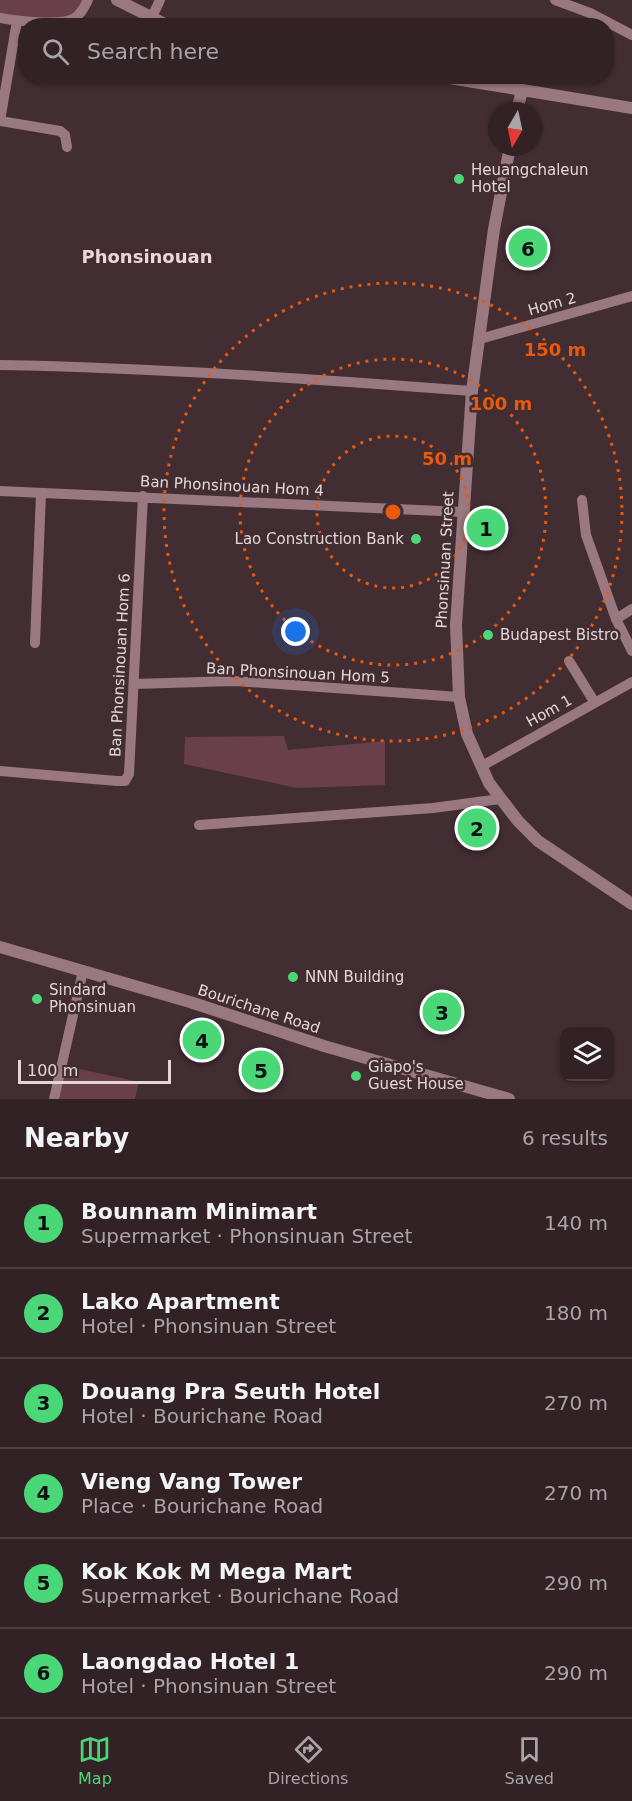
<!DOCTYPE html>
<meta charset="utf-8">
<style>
body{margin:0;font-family:"DejaVu Sans",sans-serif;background:#3d2f32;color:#f1f3f6}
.controls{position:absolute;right:18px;bottom:18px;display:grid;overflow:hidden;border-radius:12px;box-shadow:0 2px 4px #0004}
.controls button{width:54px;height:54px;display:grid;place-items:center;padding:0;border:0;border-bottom:2px solid #4d3f43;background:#322226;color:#f1f3f6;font:30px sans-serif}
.compass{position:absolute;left:488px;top:102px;width:54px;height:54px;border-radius:50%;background:#322226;box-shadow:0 2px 4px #0004;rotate:189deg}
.scale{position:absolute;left:18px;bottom:15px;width:153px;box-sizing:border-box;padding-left:6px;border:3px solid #e3d5d9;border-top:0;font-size:16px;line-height:21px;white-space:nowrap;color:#e3d5d9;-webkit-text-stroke:4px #422d33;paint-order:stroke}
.you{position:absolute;left:296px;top:632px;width:21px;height:21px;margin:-15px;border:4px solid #fff;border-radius:50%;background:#1a73e8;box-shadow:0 0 0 9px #1a73e833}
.badge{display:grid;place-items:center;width:39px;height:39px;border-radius:50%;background:#4ad777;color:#111;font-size:20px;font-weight:700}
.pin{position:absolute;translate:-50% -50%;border:3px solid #fff;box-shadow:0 2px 6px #0006}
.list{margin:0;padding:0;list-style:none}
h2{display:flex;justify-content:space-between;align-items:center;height:78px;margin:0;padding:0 24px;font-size:26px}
h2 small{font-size:20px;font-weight:400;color:#a8a4a7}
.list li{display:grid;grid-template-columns:39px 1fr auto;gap:18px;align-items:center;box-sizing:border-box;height:90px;padding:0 24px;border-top:2px solid #4d3f43}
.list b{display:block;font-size:22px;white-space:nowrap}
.list p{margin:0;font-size:20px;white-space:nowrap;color:#a8a4a7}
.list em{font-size:20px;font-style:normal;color:#a8a4a7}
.icon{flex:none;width:33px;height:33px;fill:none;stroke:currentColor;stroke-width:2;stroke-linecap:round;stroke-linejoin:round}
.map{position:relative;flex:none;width:632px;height:1099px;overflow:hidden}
.search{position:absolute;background:#322226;box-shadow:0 2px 4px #0004;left:18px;right:18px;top:18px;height:66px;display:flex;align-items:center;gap:15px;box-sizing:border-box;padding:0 21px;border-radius:24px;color:#a8a4a7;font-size:22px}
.sheet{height:618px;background:#322226}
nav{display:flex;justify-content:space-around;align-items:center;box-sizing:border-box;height:84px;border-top:2px solid #4d3f43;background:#322226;font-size:16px;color:#a8a4a7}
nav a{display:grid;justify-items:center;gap:3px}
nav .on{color:#4ad777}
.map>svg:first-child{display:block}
.green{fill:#6a3f4c}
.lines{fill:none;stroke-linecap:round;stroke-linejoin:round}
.minor{stroke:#9a7881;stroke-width:10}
.tertiary{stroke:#9a7881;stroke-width:12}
.ring{fill:none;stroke:#e8590c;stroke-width:3;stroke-dasharray:3 6}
.poi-dot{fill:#4ad777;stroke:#422d33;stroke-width:2}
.labels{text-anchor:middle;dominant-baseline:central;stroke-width:5;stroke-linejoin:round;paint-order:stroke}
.poi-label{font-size:15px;fill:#e3d5d9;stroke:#422d33;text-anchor:start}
.street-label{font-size:15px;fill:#e3d5d9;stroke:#422d33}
.quarter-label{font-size:18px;font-weight:bold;fill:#f0d4db;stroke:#422d33}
.centre{fill:#e8590c;stroke:#422d33;stroke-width:3}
.ring-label{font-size:18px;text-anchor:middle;font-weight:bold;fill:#e8590c;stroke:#422d33;stroke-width:5;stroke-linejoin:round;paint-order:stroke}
</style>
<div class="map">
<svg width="632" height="1099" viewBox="0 0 632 1099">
<rect width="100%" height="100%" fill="#422d33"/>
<path class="green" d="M 0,0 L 89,0 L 77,16 L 56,24 L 0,17 Z
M 284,736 L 288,750 L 385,741 L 385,785 L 297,788 L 184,764 L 185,737 Z
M 66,1066 L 139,1082 L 135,1099 L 59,1099 Z"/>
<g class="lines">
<path class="minor" d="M 555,0 L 590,13 L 632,35
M 152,17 L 160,0
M 0,18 C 16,21 59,26 73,19 C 81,15 84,7 88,0
M 0,121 L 17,21
M 0,121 L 60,131 L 65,135 L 67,147
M 480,339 L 632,296
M 0,365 C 158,368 315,379 472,391
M 0,491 L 462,512
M 582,500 L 586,535 L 616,619 L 632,651
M 616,619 L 632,609
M 35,643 L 41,493
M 569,661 L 595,703
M 134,684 L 235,681 L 459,697
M 482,766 L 632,682
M 0,771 L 117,781 L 125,781 L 129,774 L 143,496
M 199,825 L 433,808 L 500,799
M 54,1099 L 83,971"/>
<path class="tertiary" d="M 117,0 L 169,26
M 437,76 L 632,108
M 517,111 L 522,90
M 510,147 L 494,229 L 472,391 L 456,625 L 459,697 L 467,734 L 489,783 L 518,821 L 538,841 L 632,904
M 0,947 L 190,1002 L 324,1046 L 509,1099"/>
</g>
<g class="ring">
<circle cx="393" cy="512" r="76"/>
<circle cx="393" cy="512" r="153"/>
<circle cx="393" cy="512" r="229"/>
</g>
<g class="poi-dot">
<circle cx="459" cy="179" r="6"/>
<circle cx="416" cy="539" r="6"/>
<circle cx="488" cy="635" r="6"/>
<circle cx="293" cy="977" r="6"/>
<circle cx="37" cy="999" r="6"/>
<circle cx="356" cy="1076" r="6"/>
</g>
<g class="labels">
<g class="poi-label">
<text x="471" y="170">Heuangchaleun<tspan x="471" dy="17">Hotel</tspan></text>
<text x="404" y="539" text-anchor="end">Lao Construction Bank</text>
<text x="500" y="635">Budapest Bistro</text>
<text x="305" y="977">NNN Building</text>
<text x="49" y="990">Sindard<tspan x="49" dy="17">Phonsinuan</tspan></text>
<text x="368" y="1067">Giapo's<tspan x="368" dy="17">Guest House</tspan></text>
</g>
<g class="street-label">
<text transform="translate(552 304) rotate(-16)">Hom 2</text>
<text transform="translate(232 486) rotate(3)">Ban Phonsinouan Hom 4</text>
<text transform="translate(445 560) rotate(-87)">Phonsinuan Street</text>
<text transform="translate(120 665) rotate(-87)">Ban Phonsinouan Hom 6</text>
<text transform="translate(298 673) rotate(3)">Ban Phonsinouan Hom 5</text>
<text transform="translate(549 711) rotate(-29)">Hom 1</text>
<text transform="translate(259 1009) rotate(18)">Bourichane Road</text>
</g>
<g class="quarter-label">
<text x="147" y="256">Phonsinouan</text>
</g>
</g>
<circle cx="393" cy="512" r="9" class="centre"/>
<g class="ring-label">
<text x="555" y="356">150 m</text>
<text x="501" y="410">100 m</text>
<text x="447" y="465">50 m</text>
</g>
</svg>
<div class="controls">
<button><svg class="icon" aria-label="layers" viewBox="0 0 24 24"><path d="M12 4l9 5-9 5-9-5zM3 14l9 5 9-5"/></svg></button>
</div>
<svg class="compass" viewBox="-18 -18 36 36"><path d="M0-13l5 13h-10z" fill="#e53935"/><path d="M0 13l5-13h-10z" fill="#a8a4a7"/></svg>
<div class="scale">100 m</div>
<div class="you"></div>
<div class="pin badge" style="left:486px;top:528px">1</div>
<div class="pin badge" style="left:477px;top:828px">2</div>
<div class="pin badge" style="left:442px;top:1012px">3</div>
<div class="pin badge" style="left:202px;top:1040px">4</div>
<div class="pin badge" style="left:261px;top:1070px">5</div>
<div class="pin badge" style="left:528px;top:248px">6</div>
<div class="search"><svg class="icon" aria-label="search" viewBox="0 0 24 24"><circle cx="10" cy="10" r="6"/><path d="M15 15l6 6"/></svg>Search here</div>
</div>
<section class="sheet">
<h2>Nearby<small>6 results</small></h2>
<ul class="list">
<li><span class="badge">1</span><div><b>Bounnam Minimart</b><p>Supermarket · Phonsinuan Street</p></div><em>140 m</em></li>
<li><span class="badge">2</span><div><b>Lako Apartment</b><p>Hotel · Phonsinuan Street</p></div><em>180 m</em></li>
<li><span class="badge">3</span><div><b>Douang Pra Seuth Hotel</b><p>Hotel · Bourichane Road</p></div><em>270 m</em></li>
<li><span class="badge">4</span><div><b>Vieng Vang Tower</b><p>Place · Bourichane Road</p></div><em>270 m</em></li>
<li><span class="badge">5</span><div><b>Kok Kok M Mega Mart</b><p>Supermarket · Bourichane Road</p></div><em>290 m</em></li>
<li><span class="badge">6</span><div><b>Laongdao Hotel 1</b><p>Hotel · Phonsinuan Street</p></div><em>290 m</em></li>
</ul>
</section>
<nav>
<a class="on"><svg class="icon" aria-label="map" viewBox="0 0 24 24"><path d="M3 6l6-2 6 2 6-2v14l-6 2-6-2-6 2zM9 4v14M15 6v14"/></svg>Map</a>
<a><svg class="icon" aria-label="directions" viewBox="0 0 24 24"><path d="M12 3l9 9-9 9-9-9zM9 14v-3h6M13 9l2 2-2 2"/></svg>Directions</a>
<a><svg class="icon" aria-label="saved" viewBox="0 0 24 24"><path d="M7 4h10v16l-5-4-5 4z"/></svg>Saved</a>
</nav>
